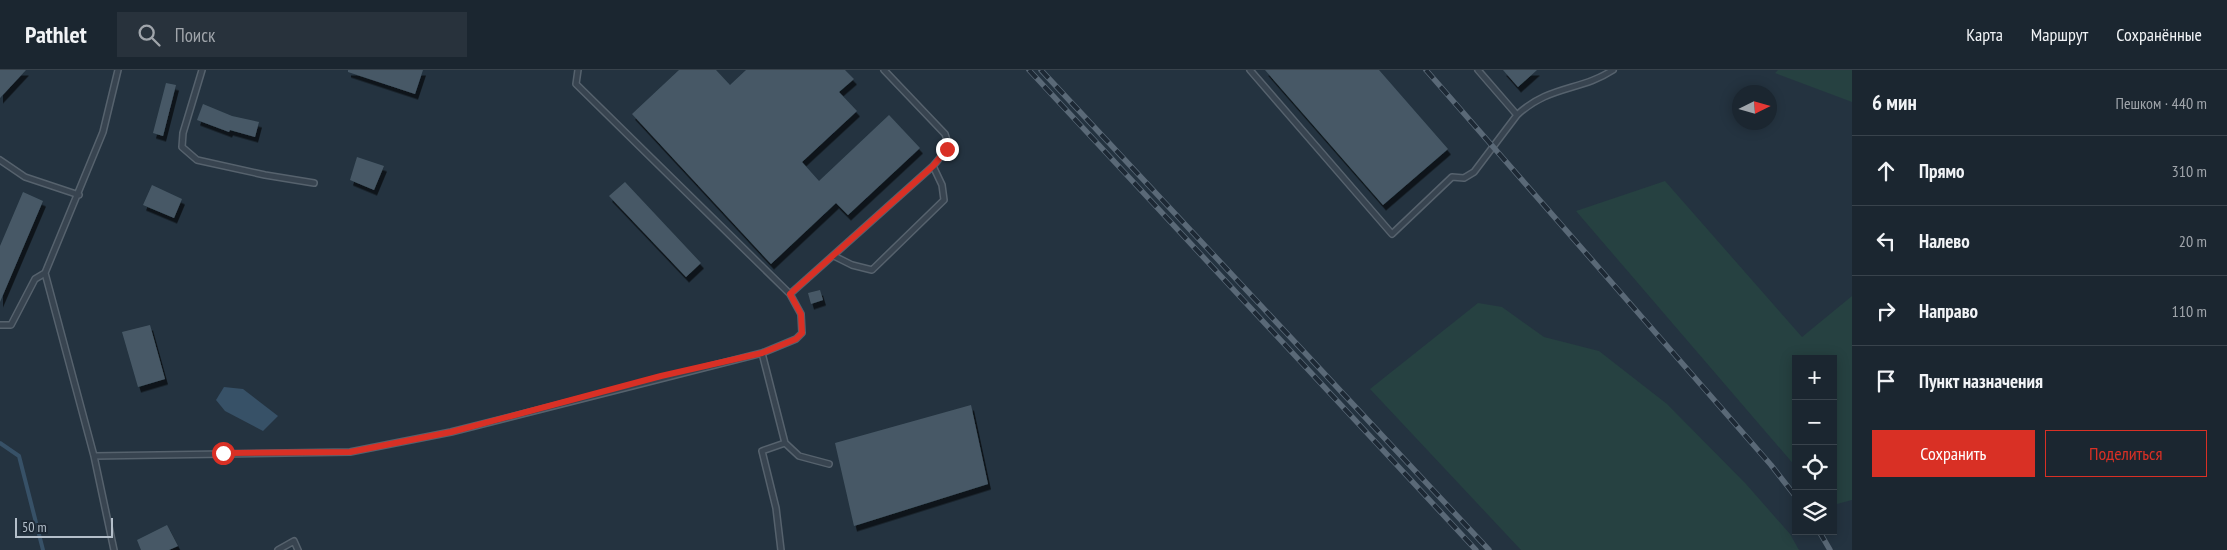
<!DOCTYPE html>
<html lang="ru">
<meta charset="utf-8">
<style>
body{margin:0;font-family:"PT Sans Narrow",sans-serif;background:#28323c;color:#f1f3f6}
.controls{position:absolute;right:15px;bottom:15px;display:grid;overflow:hidden;border-radius:0px;box-shadow:0 2px 12px #0003}
.controls button{width:45px;height:45px;display:grid;place-items:center;padding:0;border:0;border-bottom:1px solid #39434c;background:#1b2630;color:#f1f3f6;font:25px sans-serif}
.compass{position:absolute;left:1732px;top:15px;width:45px;height:45px;border-radius:50%;background:#1b2630;box-shadow:0 2px 12px #0003;rotate:85deg}
.scale{position:absolute;left:15px;bottom:12px;width:98px;box-sizing:border-box;padding-left:5px;border:2px solid #b4bfca;border-top:0;font-size:14px;line-height:18px;white-space:nowrap;color:#b4bfca;-webkit-text-stroke:4px #1d2935;paint-order:stroke}
.stop{position:absolute;width:15px;height:15px;margin:-11px;border:4px solid #d93025;border-radius:50%;background:#fff}
.stop.end{background:#d93025;border-color:#fff;box-shadow:0 1px 5px #0008}
.list{margin:0;padding:0;list-style:none}
h2{display:flex;justify-content:space-between;align-items:center;height:65px;margin:0;padding:0 20px;font-size:21px}
h2 small{font-size:16px;font-weight:400;color:#a0a5ab}
.list li{display:grid;grid-template-columns:32px 1fr auto;gap:15px;align-items:center;box-sizing:border-box;height:70px;padding:0 20px;border-top:1px solid #39434c}
.list b{display:block;font-size:19px;white-space:nowrap}
.list em{font-size:16px;font-style:normal;color:#a0a5ab}
.actions{display:flex;gap:10px;padding:15px 20px}
.actions a{flex:1;padding:11px 0;border:1px solid #d93025;border-radius:0px;text-align:center;font-size:18px;color:#d93025}
.actions .main{background:#d93025;color:#fff}
.icon{flex:none;width:28px;height:28px;fill:none;stroke:currentColor;stroke-width:2;stroke-linecap:round;stroke-linejoin:round}
.map{position:relative;flex:none;width:1852px;height:480px;overflow:hidden}
header{display:flex;align-items:center;gap:30px;box-sizing:border-box;height:70px;padding:0 25px;background:#1b2630;border-bottom:1px solid #39434c}
header strong{font-size:24px}
nav{display:flex;gap:28px;margin-inline-start:auto;font-size:18px}
.search{width:350px;height:45px;background:#28323c;display:flex;align-items:center;gap:12px;box-sizing:border-box;padding:0 18px;border-radius:0px;color:#a0a5ab;font-size:19px}
main{display:flex}
aside{flex:1;background:#1b2630}
.map>svg:first-child{display:block}
.green{fill:#264141}
.water{fill:#375167}
.lines{fill:none;stroke-linecap:round;stroke-linejoin:round}
.stream{stroke:#375167;stroke-width:4}
.building{fill:#475966;filter:url(#shadow)}
.service-casing{stroke:#56626d;stroke-width:8}
.service{stroke:#384450;stroke-width:5}
.rail-casing{stroke:#5a6977;stroke-width:5.5}
.rail{stroke:#1d2935;stroke-width:4;stroke-dasharray:11;stroke-linecap:butt}
.route{stroke:#d93025;stroke-width:6}
</style>
<header>
<strong>Pathlet</strong>
<div class="search"><svg class="icon" aria-label="search" viewBox="0 0 24 24"><circle cx="10" cy="10" r="6"/><path d="M15 15l6 6"/></svg>Поиск</div>
<nav><a>Карта</a><a>Маршрут</a><a>Сохранённые</a></nav>
</header>
<main>
<div class="map">
<svg width="1852" height="480" viewBox="0 0 1852 480">
<defs>
<filter id="shadow"><feDropShadow dx="3" dy="5.5" stdDeviation="0" flood-color="#0009"/></filter>
</defs>
<rect width="100%" height="100%" fill="#243340"/>
<path class="green" d="M 1778,0 L 1852,0 L 1852,32 L 1775,3 Z
M 1665,111 L 1802,267 L 1852,226 L 1852,430 L 1833,435 L 1833,289 L 1796,289 L 1796,397 L 1576,141 Z
M 1478,233 L 1502,237 L 1544,267 L 1599,281 L 1667,334 L 1746,414 L 1790,464 L 1799,480 L 1521,480 L 1370,319 Z"/>
<path class="water" d="M 224,317 L 243,319 L 278,346 L 263,361 L 225,341 L 216,330 Z"/>
<g class="lines">
<path class="stream" d="M 0,373 L 19,386 L 43,480"/>
</g>
<path class="building" d="M 0,0 L 26,0 L 0,28 Z
M 348,0 L 423,0 L 415,24 L 348,2 Z
M 679,0 L 716,0 L 730,15 L 746,0 L 845,0 L 854,9 L 839,22 L 857,41 L 802,92 L 819,111 L 889,45 L 920,78 L 848,145 L 836,133 L 771,194 L 632,44 Z
M 1265,0 L 1379,0 L 1448,79 L 1383,135 Z
M 1503,0 L 1537,0 L 1518,17 Z
M 166,13 L 176,15 L 163,66 L 153,63 Z
M 203,34 L 232,46 L 259,52 L 255,67 L 230,60 L 229,62 L 197,50 Z
M 357,87 L 384,96 L 374,120 L 350,110 Z
M 625,112 L 701,193 L 686,207 L 609,126 Z
M 152,115 L 182,129 L 174,148 L 143,135 Z
M 23,122 L 43,131 L 0,232 L 0,176 Z
M 820,220 L 823,230 L 811,234 L 808,223 Z
M 150,255 L 165,309 L 138,317 L 122,262 Z
M 971,335 L 988,414 L 854,456 L 835,373 Z
M 167,455 L 178,476 L 169,480 L 141,480 L 137,470 Z"/>
<g class="lines">
<g class="service-casing">
<path id="service" d="M 202,0 L 183,63 L 182,77 L 197,90 L 265,105 L 314,113
M 1250,0 L 1392,164 L 1452,107 L 1464,108 L 1474,102 L 1517,45 L 1478,0
M 1517,45 C 1549,15 1581,21 1613,0
M 0,90 L 25,107 L 79,125
M 834,186 L 852,195 L 872,200 L 944,130 L 942,115 L 933,96
M 790,224 L 933,96 C 942,85 951,78 945,64 L 884,0
M 0,255 L 11,255 L 35,209 L 45,203
M 762,283 L 785,373 L 762,381 L 776,438 L 781,480
M 785,373 L 799,386 L 829,394
M 94,386 L 350,382 L 451,362 L 762,283 L 796,269 L 802,263 L 801,244 L 790,224 L 576,14 L 578,0
M 114,480 L 94,386 L 45,203 L 103,62 L 118,0
M 278,480 L 294,471 L 298,480"/>
</g>
<use href="#service" class="service"/>
<g class="rail-casing">
<path id="rail" d="M 1029,0 L 1476,480
M 1041,0 L 1489,480
M 1426,0 L 1771,395 L 1796,427
M 1819,461 L 1830,480"/>
</g>
<use href="#rail" class="rail"/>
</g>
<g class="lines">
<path class="route" d="M 223,383 L 350,382 L 451,362 L 661,306 L 762,283 L 796,269 L 802,263 L 801,244 L 790,224 L 933,96 L 947,79"/>
</g>
</svg>
<div class="controls">
<button>+</button>
<button>−</button>
<button><svg class="icon" aria-label="locate" viewBox="0 0 24 24"><circle cx="12" cy="12" r="6"/><path d="M12 2v4M12 18v4M2 12h4M18 12h4"/></svg></button>
<button><svg class="icon" aria-label="layers" viewBox="0 0 24 24"><path d="M12 4l9 5-9 5-9-5zM3 14l9 5 9-5"/></svg></button>
</div>
<svg class="compass" viewBox="-18 -18 36 36"><path d="M0-13l5 13h-10z" fill="#e53935"/><path d="M0 13l5-13h-10z" fill="#a0a5ab"/></svg>
<div class="scale">50 m</div>
<div class="stop" style="left:223px;top:383px"></div>
<div class="stop end" style="left:947px;top:79px"></div>
</div>
<aside>
<h2>6 мин<small>Пешком · 440 m</small></h2>
<ul class="list">
<li><svg class="icon" aria-label="ahead" viewBox="0 0 24 24"><path d="M12 20V5M6 11l6-6 6 6"/></svg><div><b>Прямо</b></div><em>310 m</em></li>
<li><svg class="icon" aria-label="left" viewBox="0 0 24 24"><path d="M17 20v-9H6M10 6l-5 5 5 5"/></svg><div><b>Налево</b></div><em>20 m</em></li>
<li><svg class="icon" aria-label="right" viewBox="0 0 24 24"><path d="M7 20v-9h11M14 6l5 5-5 5"/></svg><div><b>Направо</b></div><em>110 m</em></li>
<li><svg class="icon" aria-label="arrive" viewBox="0 0 24 24"><path d="M6 21V4h12l-3 4 3 4H6"/></svg><div><b>Пункт назначения</b></div></li>
</ul>
<div class="actions"><a class="main">Сохранить</a><a>Поделиться</a></div>
</aside>
</main>
